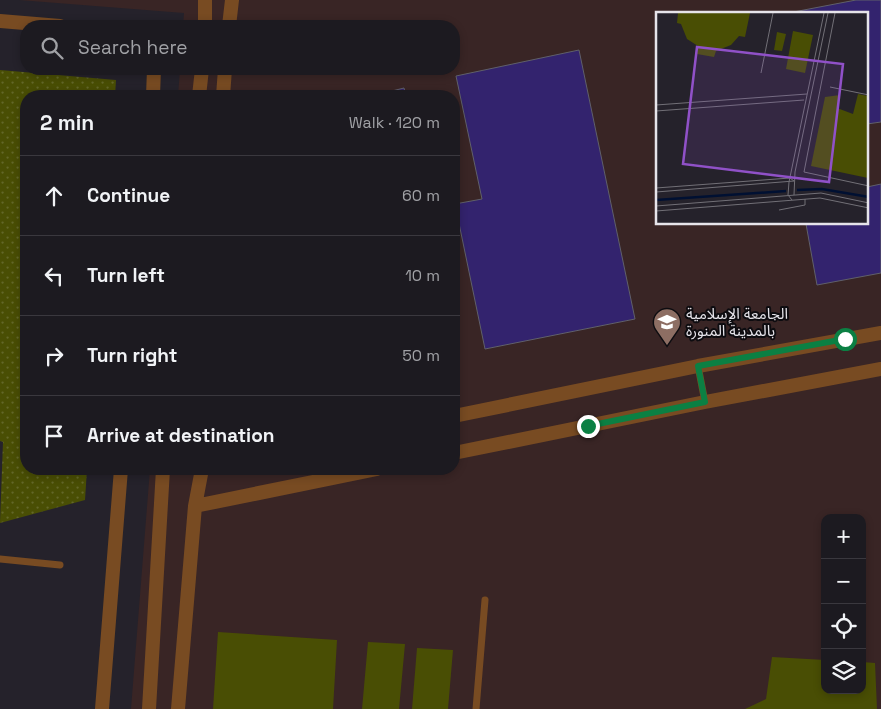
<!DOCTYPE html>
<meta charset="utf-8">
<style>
body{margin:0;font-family:"Space Grotesk","Noto Sans Arabic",sans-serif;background:#252329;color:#f1f3f6}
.controls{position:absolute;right:15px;bottom:15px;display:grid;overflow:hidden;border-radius:10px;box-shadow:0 2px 8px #0003}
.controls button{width:45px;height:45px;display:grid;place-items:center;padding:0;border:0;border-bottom:1px solid #3a383e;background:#1c1a20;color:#f1f3f6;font:25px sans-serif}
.stop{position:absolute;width:15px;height:15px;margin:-11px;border:4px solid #0b8043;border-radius:50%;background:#fff}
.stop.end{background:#0b8043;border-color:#fff;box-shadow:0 1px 5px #0008}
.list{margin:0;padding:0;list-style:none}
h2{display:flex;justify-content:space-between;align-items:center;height:65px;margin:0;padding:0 20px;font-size:21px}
h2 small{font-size:16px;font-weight:400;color:#a0a1a5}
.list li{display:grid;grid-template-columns:32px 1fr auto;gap:15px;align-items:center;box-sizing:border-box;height:80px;padding:0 20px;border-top:1px solid #3a383e}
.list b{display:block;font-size:19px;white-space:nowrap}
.list em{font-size:16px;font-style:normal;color:#a0a1a5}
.icon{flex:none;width:28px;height:28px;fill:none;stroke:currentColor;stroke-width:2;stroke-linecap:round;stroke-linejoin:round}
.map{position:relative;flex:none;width:881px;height:709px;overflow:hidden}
.search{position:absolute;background:#1c1a20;box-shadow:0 2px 8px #0003;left:20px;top:20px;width:440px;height:55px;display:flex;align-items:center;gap:12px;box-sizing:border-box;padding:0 18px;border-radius:20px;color:#a0a1a5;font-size:19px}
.panel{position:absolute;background:#1c1a20;box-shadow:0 2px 8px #0003;left:20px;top:90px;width:440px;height:385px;border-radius:20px}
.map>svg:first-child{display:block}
.education{fill:#392525;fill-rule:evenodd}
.grass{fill:url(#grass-dots)}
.park{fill:#494e04}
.building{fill:#33236e;stroke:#60606a}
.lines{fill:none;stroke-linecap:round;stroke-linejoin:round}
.lane{stroke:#784b22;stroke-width:7}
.street{stroke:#784b22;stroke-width:14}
.route{stroke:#0b8043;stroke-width:6}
.labels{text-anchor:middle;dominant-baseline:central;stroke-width:4;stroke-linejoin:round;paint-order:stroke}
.poi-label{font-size:15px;fill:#e6e4ea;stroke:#0d0c10;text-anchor:start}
.inset-river{fill:none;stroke:#001032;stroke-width:2.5}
.inset-road{fill:none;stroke:#727077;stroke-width:1}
.view{fill:#9051c8;fill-opacity:0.15;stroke:#9051c8;stroke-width:2.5}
.inset-edge{fill:none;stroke:#e6e4ea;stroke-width:2.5}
</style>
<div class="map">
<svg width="881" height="709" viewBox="0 0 881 709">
<defs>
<pattern id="grass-dots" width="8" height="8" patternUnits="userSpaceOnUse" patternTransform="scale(1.25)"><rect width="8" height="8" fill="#494e04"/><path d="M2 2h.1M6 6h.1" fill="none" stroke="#636729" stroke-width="1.8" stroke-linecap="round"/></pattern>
</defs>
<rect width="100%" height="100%" fill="#25222b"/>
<path class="education" d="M 19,0 L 881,0 L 881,709 L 131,709 L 150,469 L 454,469 L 454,96 L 178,96 L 180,69 L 454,69 L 454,26 L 183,26 L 184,13 ZM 657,14 L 867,14 L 867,224 L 657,224 ZM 825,518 L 862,518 L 862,690 L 825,690 Z"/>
<path class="grass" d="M 0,70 L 116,80 L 115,96 L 26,96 L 26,469 L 87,469 L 85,500 L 0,523 L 3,442 L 0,441 Z"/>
<path class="park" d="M 218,632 L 337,640 L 333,709 L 213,709 Z
M 368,642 L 405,644 L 399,709 L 362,709 Z
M 417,648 L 453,650 L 448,709 L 412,709 Z
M 772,657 L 825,660 L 825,690 L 862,690 L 862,662 L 875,663 L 877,709 L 745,709 L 766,699 Z"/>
<path class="building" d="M 856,0 L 881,0 L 881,122 L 867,124 L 867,14 L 783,14 Z
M 579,50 L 635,319 L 485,349 L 455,204 L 482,199 L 456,76 Z
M 404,88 L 406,96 L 372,96 Z
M 881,184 L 881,273 L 817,285 L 806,224 L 867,224 L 867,187 Z"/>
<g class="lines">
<path class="lane" d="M 698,366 L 705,402
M 0,559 L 60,565
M 476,709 L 485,600"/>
<path class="street" d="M 0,21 L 60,26
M 205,26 L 205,0
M 229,26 L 232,0
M 153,96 L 154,69
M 199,96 L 202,69
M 223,96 L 225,69
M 454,416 L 698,366 L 881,333
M 454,453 L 705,402 L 881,369
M 195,506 L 377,469
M 102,709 L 121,469
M 149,709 L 163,469
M 178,709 L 195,506 L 202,469"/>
</g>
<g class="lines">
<path class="route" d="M 588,426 L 705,402 L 698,366 L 845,339"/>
</g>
<defs>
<g id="university-pin" transform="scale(1.4375)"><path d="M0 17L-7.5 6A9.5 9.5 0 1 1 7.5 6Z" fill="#8d6e63" stroke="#0d0c10"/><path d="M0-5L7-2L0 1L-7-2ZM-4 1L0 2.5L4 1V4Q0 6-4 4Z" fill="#fff"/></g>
</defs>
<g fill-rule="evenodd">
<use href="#university-pin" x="667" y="322"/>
</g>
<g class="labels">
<g class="poi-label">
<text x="686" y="313">الجامعة الإسلامية<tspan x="686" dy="17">بالمدينة المنورة</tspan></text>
</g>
</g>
<g transform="translate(656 12)">
<rect width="212" height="212" fill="#25222b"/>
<path d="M 202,82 L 212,84 L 212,166 L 155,154 L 169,85 L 184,83 L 181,96 L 197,102 Z" fill="#494e04"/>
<path d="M 22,1 L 94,1 L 89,25 L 83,24 L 75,33 L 60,39 L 58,45 L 41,42 L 42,34 L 31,27 L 25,12 L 21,11 ZM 137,19 L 157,23 L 149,61 L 130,57 ZM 121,20 L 130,22 L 126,39 L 118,38 Z" fill="#494e04"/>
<path class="inset-river" d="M 141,178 L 166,177 L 213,185M 0,188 L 130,179"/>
<path class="inset-road" d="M 179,1 L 148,160 L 213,174M 105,61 L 117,1M 174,75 L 213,83M 0,93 L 151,82M 0,99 L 148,88M 0,176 L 134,166M 0,180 L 138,169 L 134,166M 138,183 L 139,160 L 172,1M 136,188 L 132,183 L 133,170 L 168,1M 0,194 L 165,181 L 213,191M 123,198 L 149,193 L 149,187M 0,199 L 164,186 L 213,196"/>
<path class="view" d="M 41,35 L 187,52 L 173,170 L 27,152 Z"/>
<rect width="212" height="212" class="inset-edge"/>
</g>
</svg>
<div class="controls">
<button>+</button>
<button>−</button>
<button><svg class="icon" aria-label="locate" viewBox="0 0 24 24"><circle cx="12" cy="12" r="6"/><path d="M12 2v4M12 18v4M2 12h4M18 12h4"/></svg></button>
<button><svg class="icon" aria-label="layers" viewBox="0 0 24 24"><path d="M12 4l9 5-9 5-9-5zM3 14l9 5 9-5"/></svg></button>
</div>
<div class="stop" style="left:845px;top:339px"></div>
<div class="stop end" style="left:588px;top:426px"></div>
<div class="search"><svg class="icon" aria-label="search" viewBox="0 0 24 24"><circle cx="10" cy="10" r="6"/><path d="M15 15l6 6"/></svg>Search here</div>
<section class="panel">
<h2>2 min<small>Walk · 120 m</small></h2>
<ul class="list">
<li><svg class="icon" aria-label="ahead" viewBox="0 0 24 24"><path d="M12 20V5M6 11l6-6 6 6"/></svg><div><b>Continue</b></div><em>60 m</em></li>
<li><svg class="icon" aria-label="left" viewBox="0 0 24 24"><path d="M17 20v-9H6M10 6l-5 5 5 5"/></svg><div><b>Turn left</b></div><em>10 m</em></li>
<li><svg class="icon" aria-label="right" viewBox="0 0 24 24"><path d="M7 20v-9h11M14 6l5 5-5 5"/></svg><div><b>Turn right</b></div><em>50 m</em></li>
<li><svg class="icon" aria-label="arrive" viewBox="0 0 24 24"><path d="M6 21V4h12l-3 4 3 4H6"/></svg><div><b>Arrive at destination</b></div></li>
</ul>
</section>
</div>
